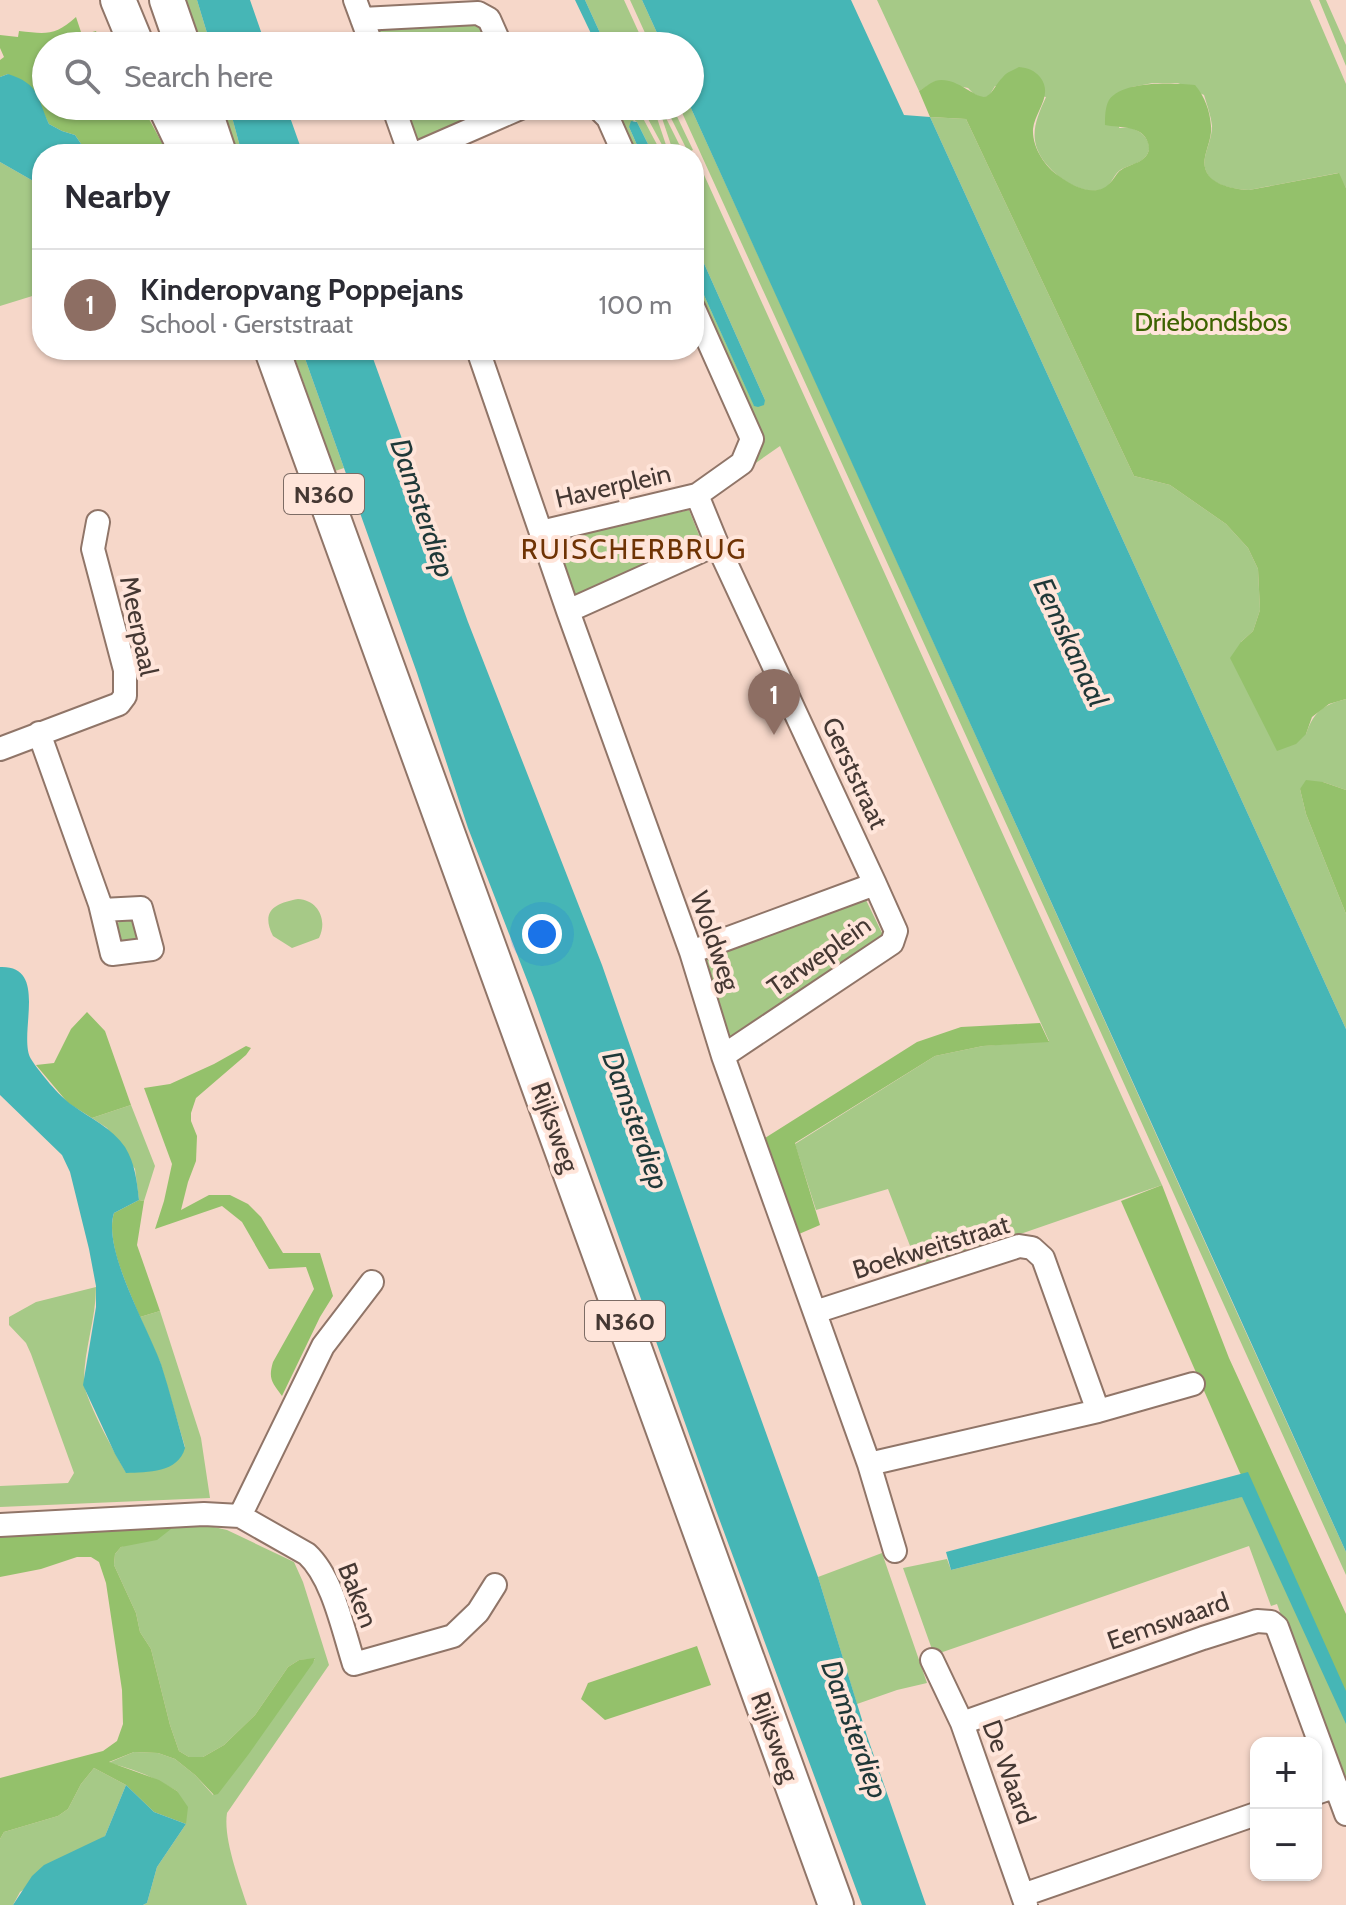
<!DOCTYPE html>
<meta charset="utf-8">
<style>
body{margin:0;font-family:Cabin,sans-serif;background:#f2f2f3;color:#2b2b33}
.controls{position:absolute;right:24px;bottom:24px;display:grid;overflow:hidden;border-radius:16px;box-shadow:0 2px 6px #0004}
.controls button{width:72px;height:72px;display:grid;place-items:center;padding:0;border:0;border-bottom:2px solid #e1e1e2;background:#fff;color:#2b2b33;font:40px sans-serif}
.you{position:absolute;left:542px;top:934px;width:28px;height:28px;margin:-20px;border:6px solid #fff;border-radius:50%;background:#1a73e8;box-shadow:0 0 0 12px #1a73e833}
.badge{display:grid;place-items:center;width:52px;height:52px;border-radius:50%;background:#995427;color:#fff;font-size:26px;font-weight:700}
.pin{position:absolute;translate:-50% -66px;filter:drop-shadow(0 2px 4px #0008)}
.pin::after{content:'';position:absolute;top:42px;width:28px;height:24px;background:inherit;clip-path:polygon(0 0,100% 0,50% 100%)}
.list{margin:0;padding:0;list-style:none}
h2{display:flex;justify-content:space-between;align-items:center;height:104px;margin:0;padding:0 32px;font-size:34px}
h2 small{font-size:26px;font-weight:400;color:#7c7c81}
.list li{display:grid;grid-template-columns:52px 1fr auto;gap:24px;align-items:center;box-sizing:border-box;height:112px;padding:0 32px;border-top:2px solid #e1e1e2}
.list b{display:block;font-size:30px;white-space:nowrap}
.list p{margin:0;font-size:26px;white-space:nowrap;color:#7c7c81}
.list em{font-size:26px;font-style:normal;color:#7c7c81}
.icon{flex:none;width:44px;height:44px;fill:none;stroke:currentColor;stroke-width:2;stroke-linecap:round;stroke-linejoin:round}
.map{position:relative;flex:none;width:1346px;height:1905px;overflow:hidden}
.search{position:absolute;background:#fff;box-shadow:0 2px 6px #0004;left:32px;top:32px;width:672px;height:88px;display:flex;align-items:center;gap:20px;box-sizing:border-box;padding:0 28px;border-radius:44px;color:#7c7c81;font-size:30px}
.panel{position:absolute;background:#fff;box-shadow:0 2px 6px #0004;left:32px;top:144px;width:672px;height:216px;border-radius:32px}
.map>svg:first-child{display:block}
.green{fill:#a6c987}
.forest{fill:#94c16b}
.water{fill:#46b6b6}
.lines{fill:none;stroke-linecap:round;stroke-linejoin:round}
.street-casing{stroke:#907568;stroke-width:26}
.primary-casing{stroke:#907568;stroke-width:38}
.street{stroke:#fff;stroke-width:22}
.primary{stroke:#fff;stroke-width:34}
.labels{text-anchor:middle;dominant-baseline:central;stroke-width:8;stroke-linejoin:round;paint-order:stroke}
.shield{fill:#ffe5da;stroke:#7d6c65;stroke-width:2}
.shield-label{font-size:24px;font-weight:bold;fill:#453833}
.park-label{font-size:26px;fill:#3c6301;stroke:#ffe5da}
.street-label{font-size:26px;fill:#453833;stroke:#ffe5da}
.water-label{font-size:28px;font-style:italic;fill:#1f3838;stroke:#ffe5da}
.neighbourhood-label{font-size:28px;letter-spacing:2px;fill:#6f3304;stroke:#ffe5da}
</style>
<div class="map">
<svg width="1346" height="1905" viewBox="0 0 1346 1905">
<rect width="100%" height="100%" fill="#f6d7c9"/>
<path class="green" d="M 182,0 L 197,0 L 211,46 L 198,46 Z
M 585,0 L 624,0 L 645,46 L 606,46 Z
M 630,0 L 642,0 L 663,46 L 651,46 Z
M 877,0 L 1310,0 L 1346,84 L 1346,188 L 1338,173 L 1249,190 C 1230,189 1200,184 1205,157 C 1207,147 1212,137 1212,126 C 1211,116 1207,105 1204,95 L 1178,83 L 1153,83 L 1132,87 L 1119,128 C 1122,128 1128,127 1131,128 C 1146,132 1157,149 1142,160 C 1135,165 1125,166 1119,171 C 1113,176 1111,186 1103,189 C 1084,196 1059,179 1048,166 C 1027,142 1034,123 1046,97 L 995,86 L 989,96 L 982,98 L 974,94 L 968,88 L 936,81 L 919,91 Z
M 1319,0 L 1326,0 L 1346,45 L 1346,66 Z
M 474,19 L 480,25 L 493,46 L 382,46 L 376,30 L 384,24 Z
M 217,106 L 229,106 L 242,154 L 233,154 Z
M 403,106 L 508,106 L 417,145 Z
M 641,106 L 653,106 L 669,154 L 667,154 Z
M 658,106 L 660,106 L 684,154 L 674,154 Z
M 665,106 L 672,106 L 693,150 L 688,152 Z
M 679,106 L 690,106 C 910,587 1126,1071 1346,1552 L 1346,1575 L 1055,931 Z
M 637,107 L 662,154 L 653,154 L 637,122 L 634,120 L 629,127 L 641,154 L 630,154 L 613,117 Z
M 930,117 L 966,119 L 1134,476 L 1170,485 L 1226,524 L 1248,548 L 1258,569 L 1260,610 L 1253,631 L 1241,642 L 1306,734 C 1314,711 1323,705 1346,699 L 1346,790 L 1323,782 L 1300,789 L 1306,814 L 1346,914 L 1346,1029 Z
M 695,155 L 1162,1185 L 919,1269 L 888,1189 L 816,1210 L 795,1144 L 935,1056 L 983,1046 L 1049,1041 L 780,446 L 750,467 L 758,439 L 694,297 L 694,273 L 754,405 L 765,400 L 694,241 Z
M 0,162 L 42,186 L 42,293 L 0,306 Z
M 292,350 L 302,350 L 344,468 L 335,471 Z
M 689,510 L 703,545 L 576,600 L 555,543 L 573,536 Z
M 865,898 L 883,935 L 731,1040 L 702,959 Z
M 298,899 C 318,900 328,920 319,938 L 292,948 L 273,936 C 260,910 276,903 298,899 Z
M 127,919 L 135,922 L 139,937 L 137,941 L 121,944 L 116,925 L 119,922 Z
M 131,1105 L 155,1166 L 144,1201 L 139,1200 L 135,1169 L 107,1128 L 92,1118 Z
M 96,1287 C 96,1319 84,1349 84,1381 C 83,1396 117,1457 126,1472 L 185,1447 L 160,1362 L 140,1317 L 160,1311 L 201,1438 L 210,1498 L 0,1507 L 0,1486 L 68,1483 L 74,1473 L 31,1354 L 26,1343 L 9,1325 L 9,1317 L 36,1302 Z
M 1253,1494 L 1346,1695 L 1346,1797 L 1277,1604 L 1271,1606 L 1249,1546 L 934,1655 L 903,1568 L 947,1559 L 951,1570 Z
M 201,1524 L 227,1530 L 294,1562 L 303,1582 L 329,1665 L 227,1813 C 223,1838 239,1880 247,1905 L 143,1905 L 147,1903 L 157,1867 L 186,1824 L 177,1791 C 155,1778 133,1768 108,1763 L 134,1752 L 158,1753 L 175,1759 L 195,1775 L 213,1795 L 315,1659 L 299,1660 L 288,1667 L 255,1715 L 224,1745 L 203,1757 L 189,1757 L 179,1751 L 170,1725 L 151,1649 L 140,1632 L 136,1613 L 114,1565 L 115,1554 L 121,1547 L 172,1526 Z
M 882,1553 L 927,1683 L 897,1690 L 857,1704 L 818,1577 Z
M 94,1768 L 126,1785 L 105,1836 L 20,1892 L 13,1905 L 0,1905 L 0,1839 L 4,1832 L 58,1816 L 68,1809 L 81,1784 Z"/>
<path class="forest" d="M 76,17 L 82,35 L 96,31 L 99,39 L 94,41 L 95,46 L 46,46 L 46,106 L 142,106 L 168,154 L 88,154 L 75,135 L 62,131 L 49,124 L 44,114 L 8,74 L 0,77 L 0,60 L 4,57 L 0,48 L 0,35 L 18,37 L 19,31 C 46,34 55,36 76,17 Z
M 1019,67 C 1028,68 1034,70 1040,77 C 1054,95 1035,111 1033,129 C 1032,147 1045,167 1059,176 C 1072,186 1095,198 1109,184 C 1114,180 1116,173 1121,170 C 1128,165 1137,164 1143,159 C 1149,154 1150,149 1148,143 C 1143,125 1120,128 1105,125 C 1105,117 1105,107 1109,100 C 1123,80 1174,83 1195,85 C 1205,97 1210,111 1211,126 C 1212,137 1207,147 1205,157 C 1200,183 1230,189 1249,190 L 1339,173 L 1346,188 L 1346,699 L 1329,704 L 1312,717 L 1306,734 L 1296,744 L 1277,751 L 1230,658 L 1241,642 L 1253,631 L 1260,610 L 1258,569 L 1248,548 L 1226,524 L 1170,485 L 1134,476 L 966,119 L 930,117 L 919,91 C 924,88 930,83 935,81 C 957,75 977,102 987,96 C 993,93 997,82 1003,77 C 1007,72 1014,70 1019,67 Z
M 1306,780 L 1323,782 L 1346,790 L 1346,914 L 1306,814 L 1300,789 Z
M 87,1012 L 105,1031 L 131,1105 L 92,1118 L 68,1103 L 36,1065 L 54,1063 L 71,1029 Z
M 1040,1023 L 1049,1042 L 983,1046 L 935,1056 L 795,1143 L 820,1225 L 799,1234 L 765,1138 L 917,1042 L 961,1027 Z
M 246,1046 L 251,1048 L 246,1055 L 196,1098 L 191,1113 L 191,1121 L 197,1136 L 196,1161 L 188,1182 L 181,1210 L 209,1195 L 230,1195 L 248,1204 L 261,1217 L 283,1253 L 320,1253 L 333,1296 L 320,1317 L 282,1396 C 272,1382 268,1379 273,1362 L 314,1289 L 306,1267 L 269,1269 L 242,1222 L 222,1206 L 155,1229 L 164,1201 L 172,1164 L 144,1088 L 170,1084 L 214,1064 Z
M 1162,1185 L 1229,1358 L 1346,1614 L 1346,1695 L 1247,1482 L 1240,1473 L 1121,1201 Z
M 139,1200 L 144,1201 L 137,1245 L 160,1311 L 140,1317 C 129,1290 105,1241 114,1213 Z
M 172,1526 L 171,1529 L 157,1540 L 121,1547 L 115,1554 L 114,1565 L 136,1613 L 140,1632 L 151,1649 L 170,1725 L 179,1751 L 189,1757 L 203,1757 L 224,1745 L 255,1715 L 288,1667 L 299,1660 L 315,1658 L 313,1663 L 248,1755 L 218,1794 L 214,1795 L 195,1775 L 175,1759 L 158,1753 L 134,1752 L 109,1762 L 159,1780 L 177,1791 L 188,1807 L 186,1824 L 154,1812 L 126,1785 L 94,1768 L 81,1784 L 68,1809 L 58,1816 L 4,1832 L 0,1839 L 0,1778 L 103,1751 L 117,1741 L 123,1724 L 122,1690 L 106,1583 L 99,1562 L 91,1557 L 77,1557 L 41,1569 L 0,1577 L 0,1536 Z
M 697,1646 L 711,1685 L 605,1720 L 581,1699 L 588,1683 Z"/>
<path class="water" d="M 197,0 L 250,0 L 266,46 L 211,46 Z
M 575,0 L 585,0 L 606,46 L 597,46 Z
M 642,0 L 851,0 L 904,115 L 930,117 L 1346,1029 L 1346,1552 L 690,106 L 690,46 L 663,46 Z
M 8,74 C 40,84 37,98 49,124 L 62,131 L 75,135 L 88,154 L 42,154 L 42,186 L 0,162 L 0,77 Z
M 229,106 L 286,106 L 303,154 L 242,154 Z
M 631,121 L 637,122 L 653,154 L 641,154 L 629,127 Z
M 694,241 L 765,400 L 764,405 L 758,407 L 754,406 L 694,273 Z
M 302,350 L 370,350 L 468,622 L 602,965 L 722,1311 L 818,1577 L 867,1736 L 926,1905 L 862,1905 L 717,1513 L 534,998 L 468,828 L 417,673 Z
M 0,967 C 50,965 17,1035 31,1059 C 40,1073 59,1096 72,1105 C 90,1118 112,1128 125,1147 C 135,1163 137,1182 139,1200 L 114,1213 C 102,1249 148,1328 161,1364 C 170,1392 177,1420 185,1448 C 178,1473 148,1472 126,1473 L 115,1454 L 83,1385 L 96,1307 L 96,1286 L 89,1249 L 70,1172 L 62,1155 L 0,1095 Z
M 1248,1472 L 1346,1691 L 1346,1724 L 1242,1497 L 951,1570 L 946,1552 Z
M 126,1785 L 154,1812 L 186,1824 L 157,1867 L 147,1903 L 143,1905 L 13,1905 L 32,1876 L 44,1865 L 105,1836 Z"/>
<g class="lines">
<g class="street-casing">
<path id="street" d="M 355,0 L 372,46
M 362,19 L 478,13 L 489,19 L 501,46
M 393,106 L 410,154
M 573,106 L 597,107 L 608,118 L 624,154
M 415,154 L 525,106
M 694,309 L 752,439 L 742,463 L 697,495 L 717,544 L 875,884
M 478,350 L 568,611 L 691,952 L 723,1056 L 869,1464 L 895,1551
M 541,532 L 697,495
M 568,611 L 717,544
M 39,733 L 100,904 L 112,954 L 152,949 L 141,908 L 102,910
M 0,749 L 119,704 L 125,696 L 125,670 L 93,549 L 98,522
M 691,952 L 875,884 L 896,931 L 892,943 L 723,1056
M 815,1312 L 1019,1246 L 1032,1248 L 1043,1258 L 1098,1411
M 869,1464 L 1098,1411 L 1193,1384
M 240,1516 L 323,1346 L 372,1282
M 0,1525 L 204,1514 L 240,1516 L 307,1554 C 333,1578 343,1630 354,1664 L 453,1636 L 478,1612 L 495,1585
M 932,1660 L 962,1723 L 1026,1905
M 962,1723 L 1203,1638 L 1257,1621 L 1271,1622 L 1277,1627 L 1346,1814
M 1316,1793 L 1336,1786
M 1023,1895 L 1256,1814"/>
</g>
<g class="primary-casing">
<path id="primary" d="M 118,0 L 137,46
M 167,0 L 183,46
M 165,106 L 188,154
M 203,106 L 219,154
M 272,350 L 836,1905"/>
</g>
<use href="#street" class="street"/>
<use href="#primary" class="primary"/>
</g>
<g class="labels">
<g class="shield">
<rect x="284" y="474" width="80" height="40" rx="6"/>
<rect x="585" y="1301" width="80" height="40" rx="6"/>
</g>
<g class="shield-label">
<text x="324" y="494">N360</text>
<text x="625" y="1321">N360</text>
</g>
<g class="park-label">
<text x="1211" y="322">Driebondsbos</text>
</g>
<g class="street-label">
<text transform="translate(613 486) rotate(-13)">Haverplein</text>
<text transform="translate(139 626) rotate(78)">Meerpaal</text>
<text transform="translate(855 773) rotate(65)">Gerststraat</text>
<text transform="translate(715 941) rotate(71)">Woldweg</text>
<text transform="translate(819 956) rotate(-35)">Tarweplein</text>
<text transform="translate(555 1127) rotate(70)">Rijksweg</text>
<text transform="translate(931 1247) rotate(-17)">Boekweitstraat</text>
<text transform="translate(358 1595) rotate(69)">Baken</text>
<text transform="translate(1168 1621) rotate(-19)">Eemswaard</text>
<text transform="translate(775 1737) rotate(70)">Rijksweg</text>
<text transform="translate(1009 1772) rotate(70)">De Waard</text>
</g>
<g class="water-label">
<text transform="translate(423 508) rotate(71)">Damsterdiep</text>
<text transform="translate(1071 642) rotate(65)">Eemskanaal</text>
<text transform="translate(636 1120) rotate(70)">Damsterdiep</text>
<text transform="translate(855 1729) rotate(70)">Damsterdiep</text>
</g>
<g class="neighbourhood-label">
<text x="634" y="549">RUISCHERBRUG</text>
</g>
</g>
</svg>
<div class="controls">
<button>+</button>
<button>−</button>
</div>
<div class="you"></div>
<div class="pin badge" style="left:774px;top:735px;background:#8d6e63">1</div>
<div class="search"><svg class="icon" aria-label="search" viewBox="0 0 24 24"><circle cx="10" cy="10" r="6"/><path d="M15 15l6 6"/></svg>Search here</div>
<section class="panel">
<h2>Nearby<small></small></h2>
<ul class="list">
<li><span class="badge" style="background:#8d6e63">1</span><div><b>Kinderopvang Poppejans</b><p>School · Gerststraat</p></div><em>100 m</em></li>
</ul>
</section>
</div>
